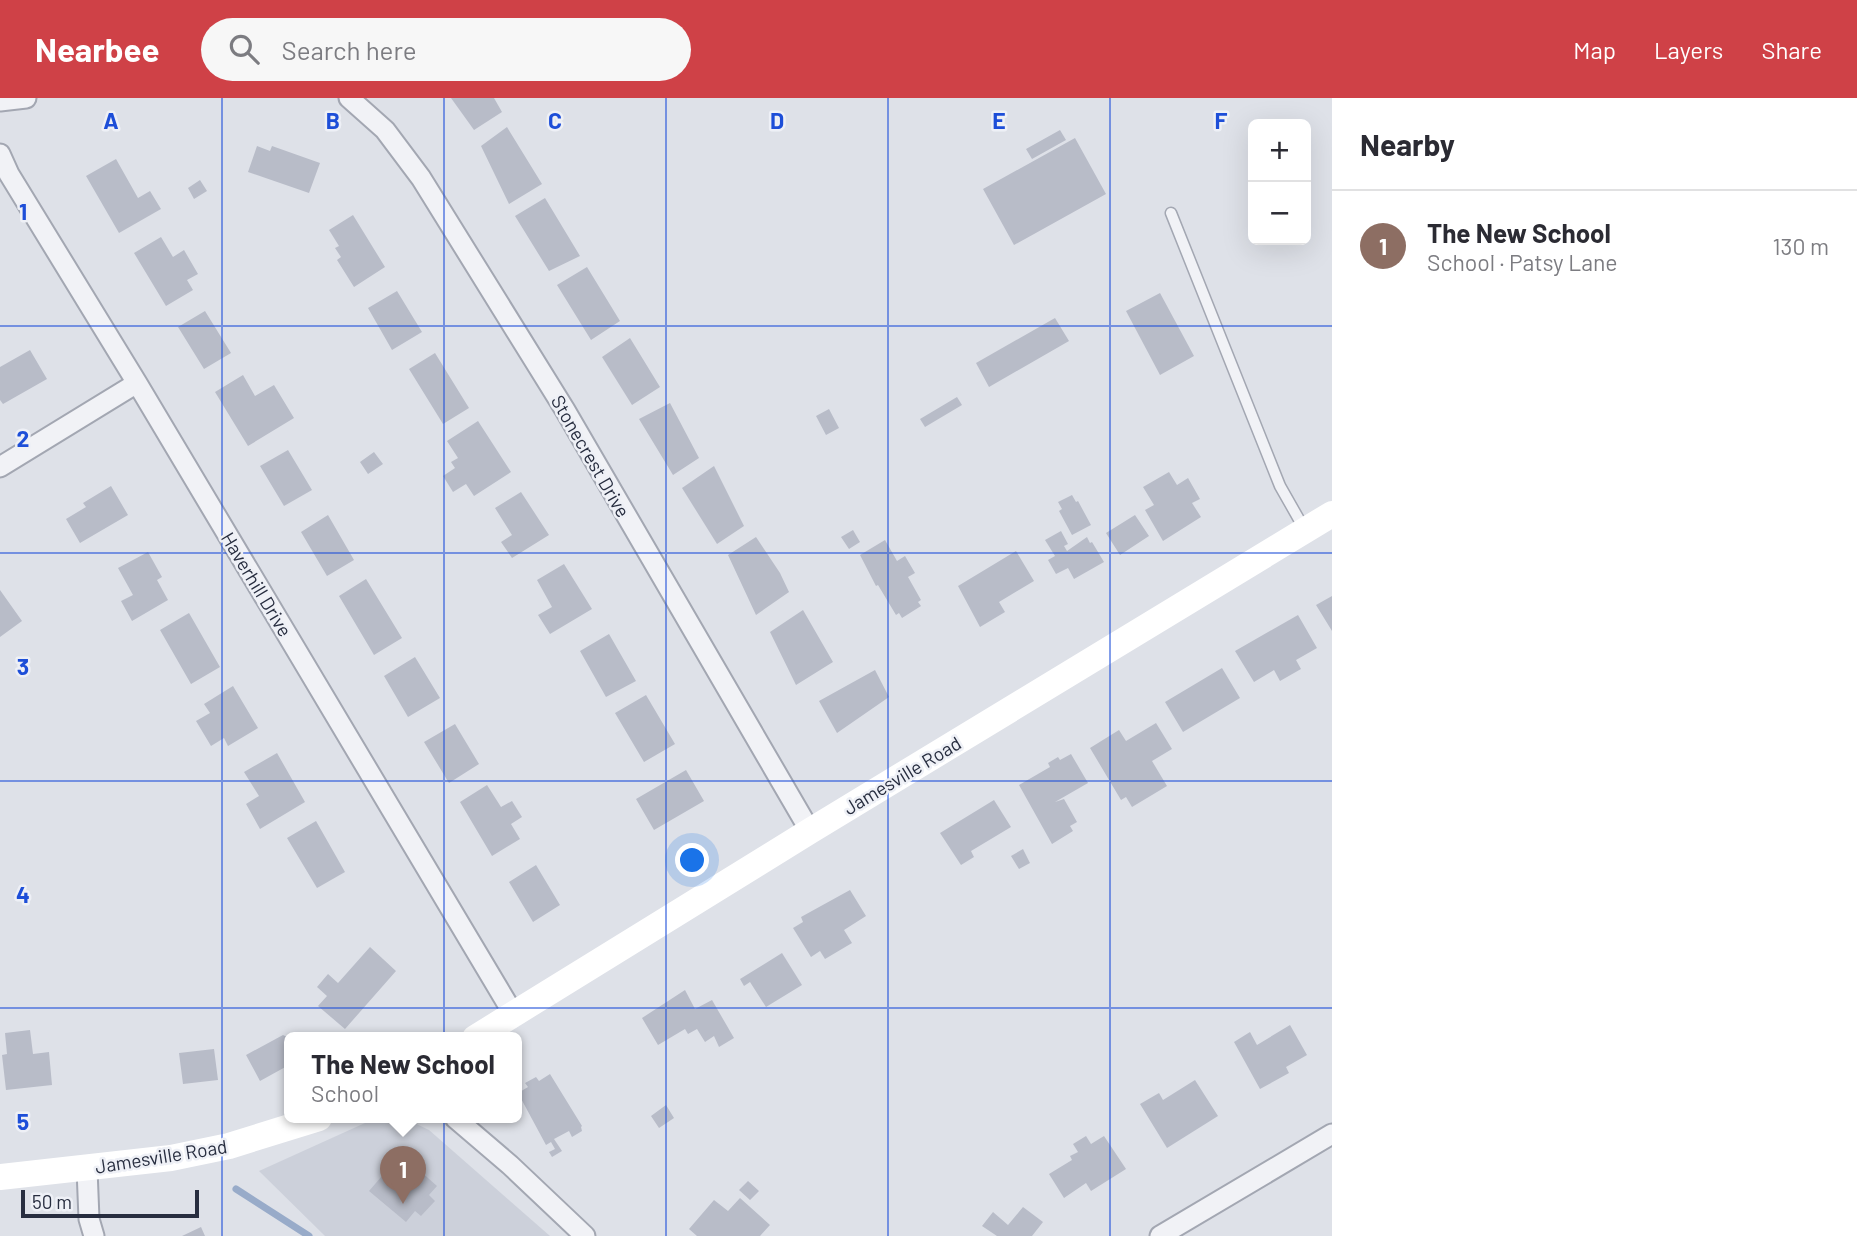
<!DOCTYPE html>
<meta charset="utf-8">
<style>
body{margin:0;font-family:Barlow,sans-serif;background:#f7f7f7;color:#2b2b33}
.controls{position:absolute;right:21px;top:21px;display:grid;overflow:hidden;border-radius:10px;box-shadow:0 7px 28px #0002}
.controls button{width:63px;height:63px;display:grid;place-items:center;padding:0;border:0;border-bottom:2px solid #e1e1e2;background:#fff;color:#2b2b33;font:35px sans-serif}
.scale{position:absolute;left:21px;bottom:18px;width:178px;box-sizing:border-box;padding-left:7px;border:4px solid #272d3f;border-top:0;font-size:19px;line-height:24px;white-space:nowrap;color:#272d3f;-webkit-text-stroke:5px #eef0f6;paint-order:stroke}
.you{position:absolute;left:693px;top:763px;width:24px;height:24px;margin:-18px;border:5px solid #fff;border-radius:50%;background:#1a73e8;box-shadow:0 0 0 10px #1a73e833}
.badge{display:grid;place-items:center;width:46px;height:46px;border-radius:50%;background:#cf4147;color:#fff;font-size:23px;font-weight:700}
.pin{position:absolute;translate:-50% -58px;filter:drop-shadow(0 2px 4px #0008)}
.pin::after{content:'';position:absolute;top:37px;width:24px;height:21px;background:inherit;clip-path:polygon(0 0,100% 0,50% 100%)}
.popup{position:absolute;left:284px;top:934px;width:238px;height:91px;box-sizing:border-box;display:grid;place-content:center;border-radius:10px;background:#fff;filter:drop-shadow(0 2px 5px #0005);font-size:23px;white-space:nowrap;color:#7c7c81}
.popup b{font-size:26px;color:#2b2b33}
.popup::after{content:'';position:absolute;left:50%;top:100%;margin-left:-14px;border:14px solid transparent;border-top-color:#fff}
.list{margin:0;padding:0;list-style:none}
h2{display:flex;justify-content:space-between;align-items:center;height:91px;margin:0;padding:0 28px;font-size:30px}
h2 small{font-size:23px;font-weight:400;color:#7c7c81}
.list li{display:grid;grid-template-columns:46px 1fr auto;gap:21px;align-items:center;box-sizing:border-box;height:112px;padding:0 28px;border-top:2px solid #e1e1e2}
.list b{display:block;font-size:26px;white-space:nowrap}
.list p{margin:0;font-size:23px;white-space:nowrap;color:#7c7c81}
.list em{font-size:23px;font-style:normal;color:#7c7c81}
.icon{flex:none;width:38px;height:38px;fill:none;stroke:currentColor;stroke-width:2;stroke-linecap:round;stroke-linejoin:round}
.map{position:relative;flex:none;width:1332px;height:1138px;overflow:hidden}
header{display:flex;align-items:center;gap:42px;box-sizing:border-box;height:98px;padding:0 35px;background:#cf4147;color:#fff}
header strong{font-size:33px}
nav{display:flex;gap:38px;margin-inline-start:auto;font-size:24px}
.search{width:490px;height:63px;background:#f7f7f7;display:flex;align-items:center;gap:18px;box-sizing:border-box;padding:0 24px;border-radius:38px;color:#7c7c81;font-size:26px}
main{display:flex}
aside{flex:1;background:#fff}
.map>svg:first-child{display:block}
.built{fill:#ccd0da}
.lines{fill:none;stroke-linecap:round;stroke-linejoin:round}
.stream{stroke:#98abc9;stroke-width:7}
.building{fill:#b8bcc8}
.lane-casing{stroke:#a3a7b2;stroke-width:13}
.street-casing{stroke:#a3a7b2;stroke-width:23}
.lane{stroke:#f1f2f6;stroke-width:10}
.street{stroke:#f1f2f6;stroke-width:19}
.secondary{stroke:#fff;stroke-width:26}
.grid{fill:none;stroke:#1d4ed8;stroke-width:2;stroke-opacity:0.55}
.labels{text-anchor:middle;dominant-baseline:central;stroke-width:5;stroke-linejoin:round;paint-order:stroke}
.street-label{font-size:19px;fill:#272d3f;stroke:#eef0f6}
.grid-label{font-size:23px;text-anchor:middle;font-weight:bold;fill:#1d4ed8;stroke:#eef0f6;stroke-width:5;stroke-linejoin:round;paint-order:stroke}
</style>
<header>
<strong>Nearbee</strong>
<div class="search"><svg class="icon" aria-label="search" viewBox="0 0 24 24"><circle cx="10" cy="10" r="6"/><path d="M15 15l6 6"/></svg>Search here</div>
<nav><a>Map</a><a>Layers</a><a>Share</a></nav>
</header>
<main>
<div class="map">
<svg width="1332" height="1138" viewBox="0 0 1332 1138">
<rect width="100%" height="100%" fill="#dee1e8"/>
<path class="built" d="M 376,1020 L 406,1021 L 429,1032 L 550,1138 L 325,1138 L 259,1073 Z"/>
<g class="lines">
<path class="stream" d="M 236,1091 L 309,1138"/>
</g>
<path class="building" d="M 451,0 L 494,0 L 502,14 L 474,32 Z
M 507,29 L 542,86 L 509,106 L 481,48 Z
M 1060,32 L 1066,42 L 1032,61 L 1026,51 Z
M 1075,40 L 1106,96 L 1014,147 L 983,91 Z
M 257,48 L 270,53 L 272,48 L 320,65 L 309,95 L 248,74 Z
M 116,61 L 138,100 L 150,93 L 161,111 L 119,135 L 86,78 Z
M 200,82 L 207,93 L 194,101 L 188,90 Z
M 545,100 L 580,158 L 549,173 L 515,118 Z
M 353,117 L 385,169 L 354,189 L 337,162 L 341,159 L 335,150 L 339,148 L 329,132 Z
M 161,139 L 173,159 L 184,152 L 198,176 L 187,182 L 193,192 L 166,208 L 134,155 Z
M 587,169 L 620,223 L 591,242 L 557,187 Z
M 397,193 L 422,234 L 392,252 L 368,210 Z
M 1160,195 L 1194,258 L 1160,277 L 1126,213 Z
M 205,213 L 231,255 L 204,271 L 178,229 Z
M 1055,220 L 1069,243 L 989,289 L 976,265 Z
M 630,240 L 660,289 L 632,307 L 602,259 Z
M 30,252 L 47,281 L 3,306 L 0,302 L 0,269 Z
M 435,255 L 469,310 L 443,326 L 409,271 Z
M 243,277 L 255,298 L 274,287 L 294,320 L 248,348 L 215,294 Z
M 957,299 L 962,307 L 925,329 L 920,321 Z
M 670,305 L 699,360 L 673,377 L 639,321 Z
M 829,311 L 839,330 L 826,337 L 816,318 Z
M 478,323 L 511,374 L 474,398 L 466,386 L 453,394 L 443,378 L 455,370 L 451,364 L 458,360 L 447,343 Z
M 288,352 L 312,392 L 284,408 L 260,368 Z
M 374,354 L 383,366 L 368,376 L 360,364 Z
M 714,368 L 744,428 L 717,446 L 682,390 Z
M 1169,374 L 1177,387 L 1188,380 L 1200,401 L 1192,405 L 1201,419 L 1163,443 L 1145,412 L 1154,407 L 1143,389 Z
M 111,388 L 128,417 L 80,445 L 66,421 L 86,409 L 83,405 Z
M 521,394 L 549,437 L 512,460 L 501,444 L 512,437 L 495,410 Z
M 1072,397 L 1076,404 L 1078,403 L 1091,427 L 1072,437 L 1059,413 L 1062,411 L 1058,404 Z
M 328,417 L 354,462 L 327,478 L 301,434 Z
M 1135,417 L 1149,438 L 1120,457 L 1106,435 Z
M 853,432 L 860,444 L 849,451 L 841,439 Z
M 1061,433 L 1068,446 L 1064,448 L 1067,453 L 1087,439 L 1090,445 L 1092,444 L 1104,464 L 1074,481 L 1068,470 L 1056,476 L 1048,462 L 1055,458 L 1045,442 Z
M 756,439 L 780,475 L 789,494 L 756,517 L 728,457 Z
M 885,442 L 897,463 L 905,458 L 915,475 L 908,479 L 921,502 L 918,504 L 921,508 L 902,520 L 899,515 L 896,517 L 878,487 L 876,488 L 860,457 Z
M 1016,453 L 1034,483 L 999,504 L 1005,514 L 980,529 L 958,488 Z
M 148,454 L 162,479 L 157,482 L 168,502 L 132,523 L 121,503 L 133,497 L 118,470 Z
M 564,466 L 592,511 L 550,536 L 538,517 L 552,509 L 537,482 Z
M 366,481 L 402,540 L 374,557 L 339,498 Z
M 0,492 L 22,523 L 0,539 Z
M 1332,498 L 1332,533 L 1316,507 Z
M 803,512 L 833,564 L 796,587 L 770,534 Z
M 189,515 L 220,569 L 191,586 L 160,532 Z
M 1298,517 L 1317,550 L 1296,562 L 1301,571 L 1280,583 L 1274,572 L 1254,584 L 1235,553 Z
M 609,536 L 636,583 L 606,599 L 580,553 Z
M 415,559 L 440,600 L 408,619 L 384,578 Z
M 1222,570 L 1240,600 L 1183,634 L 1165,604 Z
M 875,572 L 889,599 L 837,635 L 819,603 Z
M 233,588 L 258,630 L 228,648 L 224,640 L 211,648 L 196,623 L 210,615 L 204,606 Z
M 646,597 L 675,646 L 644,664 L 615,615 Z
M 1156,625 L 1172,651 L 1152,663 L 1167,688 L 1132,709 L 1126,699 L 1121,702 L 1090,650 L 1119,632 L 1126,643 Z
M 455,626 L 479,666 L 449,685 L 424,644 Z
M 277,655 L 305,704 L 260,731 L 246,706 L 259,698 L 244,674 Z
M 1071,656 L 1088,685 L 1055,704 L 1064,701 L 1077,724 L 1070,728 L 1073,733 L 1052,746 L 1019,687 L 1050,669 L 1048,665 L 1058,659 L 1060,662 Z
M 686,672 L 704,703 L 654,732 L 636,701 Z
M 487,687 L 501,709 L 512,703 L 522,719 L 511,726 L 520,741 L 492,758 L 460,704 Z
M 994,702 L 1011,729 L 971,753 L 974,759 L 961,767 L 940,735 Z
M 316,723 L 345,774 L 317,790 L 287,740 Z
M 1023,751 L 1030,765 L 1019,771 L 1011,758 Z
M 536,767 L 560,807 L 533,824 L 509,784 Z
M 850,792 L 866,818 L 844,832 L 852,845 L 825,861 L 820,853 L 811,859 L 793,830 L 803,824 L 801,819 Z
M 370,849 L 396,873 L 345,931 L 318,908 L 327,898 L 317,889 L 328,876 L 338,885 Z
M 782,855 L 802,887 L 766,909 L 750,884 L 744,888 L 740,881 Z
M 685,892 L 695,911 L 712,902 L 734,940 L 719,949 L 714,938 L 705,944 L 697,931 L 688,936 L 685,931 L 658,947 L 642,920 Z
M 1290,927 L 1307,957 L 1286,969 L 1289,975 L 1260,991 L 1234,944 L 1250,934 L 1257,947 Z
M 30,932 L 33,956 L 49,954 L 52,987 L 6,992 L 2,957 L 7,956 L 5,935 Z
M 283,937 L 289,940 L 289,967 L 260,983 L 246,957 Z
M 214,951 L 218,982 L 183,986 L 179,955 Z
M 550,976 L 582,1028 L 581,1029 L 582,1033 L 572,1039 L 569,1033 L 554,1041 L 562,1053 L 552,1059 L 549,1054 L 555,1051 L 551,1044 L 546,1047 L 518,995 L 528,989 L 525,985 L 536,979 L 539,983 Z
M 1195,982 L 1218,1018 L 1167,1050 L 1140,1006 L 1159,995 L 1163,1002 Z
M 666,1007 L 674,1020 L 659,1030 L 651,1018 Z
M 1086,1038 L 1091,1046 L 1104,1038 L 1126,1071 L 1091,1093 L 1086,1085 L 1064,1100 L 1049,1076 L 1072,1062 L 1070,1058 L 1078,1054 L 1073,1046 Z
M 401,1056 L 437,1088 L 429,1097 L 435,1103 L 421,1118 L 415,1113 L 406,1124 L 369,1093 Z
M 748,1083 L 759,1093 L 750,1102 L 739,1092 Z
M 740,1100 L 770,1127 L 760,1138 L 697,1138 L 689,1131 L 714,1102 L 728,1113 Z
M 1023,1109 L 1043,1124 L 1032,1138 L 997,1138 L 982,1128 L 993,1114 L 1008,1127 Z
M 201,1129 L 205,1138 L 182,1138 Z"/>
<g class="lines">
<g class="lane-casing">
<path id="lane" d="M 1171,115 L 1280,388 L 1305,432"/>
</g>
<g class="street-casing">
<path id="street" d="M 349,0 L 385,32 L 421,80 L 565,312 L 810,733
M 0,3 L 26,0
M 0,56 L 9,76 L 137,285 L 514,917
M 0,369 L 137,285
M 455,1020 L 510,1067 L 585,1138
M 87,1071 L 89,1121 L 94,1138
M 1160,1138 L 1332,1036"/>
</g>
<use href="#lane" class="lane"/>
<use href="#street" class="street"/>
<path class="secondary" d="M 475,940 L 810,733 L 1332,416
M 0,1079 L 171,1060 L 229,1048 L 319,1020"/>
</g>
<path class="grid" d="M 222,0 L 222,1138M 444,0 L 444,1138M 666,0 L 666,1138M 888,0 L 888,1138M 1110,0 L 1110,1138M 0,228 L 1332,228M 0,455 L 1332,455M 0,683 L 1332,683M 0,910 L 1332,910"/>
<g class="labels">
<g class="street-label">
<text transform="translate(591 358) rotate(60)">Stonecrest Drive</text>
<text transform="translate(257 486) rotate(59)">Haverhill Drive</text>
<text transform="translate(902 677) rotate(-31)">Jamesville Road</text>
<text transform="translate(161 1058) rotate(-9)">Jamesville Road</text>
</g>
</g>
<g class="grid-label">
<text x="111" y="31">A</text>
<text x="333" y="31">B</text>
<text x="555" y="31">C</text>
<text x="777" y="31">D</text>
<text x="999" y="31">E</text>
<text x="1221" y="31">F</text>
<text x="23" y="122">1</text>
<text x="23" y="349">2</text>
<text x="23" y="577">3</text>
<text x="23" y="805">4</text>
<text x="23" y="1032">5</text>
</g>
</svg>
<div class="controls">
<button>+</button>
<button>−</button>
</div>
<div class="scale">50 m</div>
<div class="you"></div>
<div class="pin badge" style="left:403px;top:1106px;background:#8d6e63">1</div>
<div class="popup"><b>The New School</b>School</div>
</div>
<aside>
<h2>Nearby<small></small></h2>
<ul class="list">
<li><span class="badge" style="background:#8d6e63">1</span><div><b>The New School</b><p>School · Patsy Lane</p></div><em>130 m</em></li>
</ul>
</aside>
</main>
